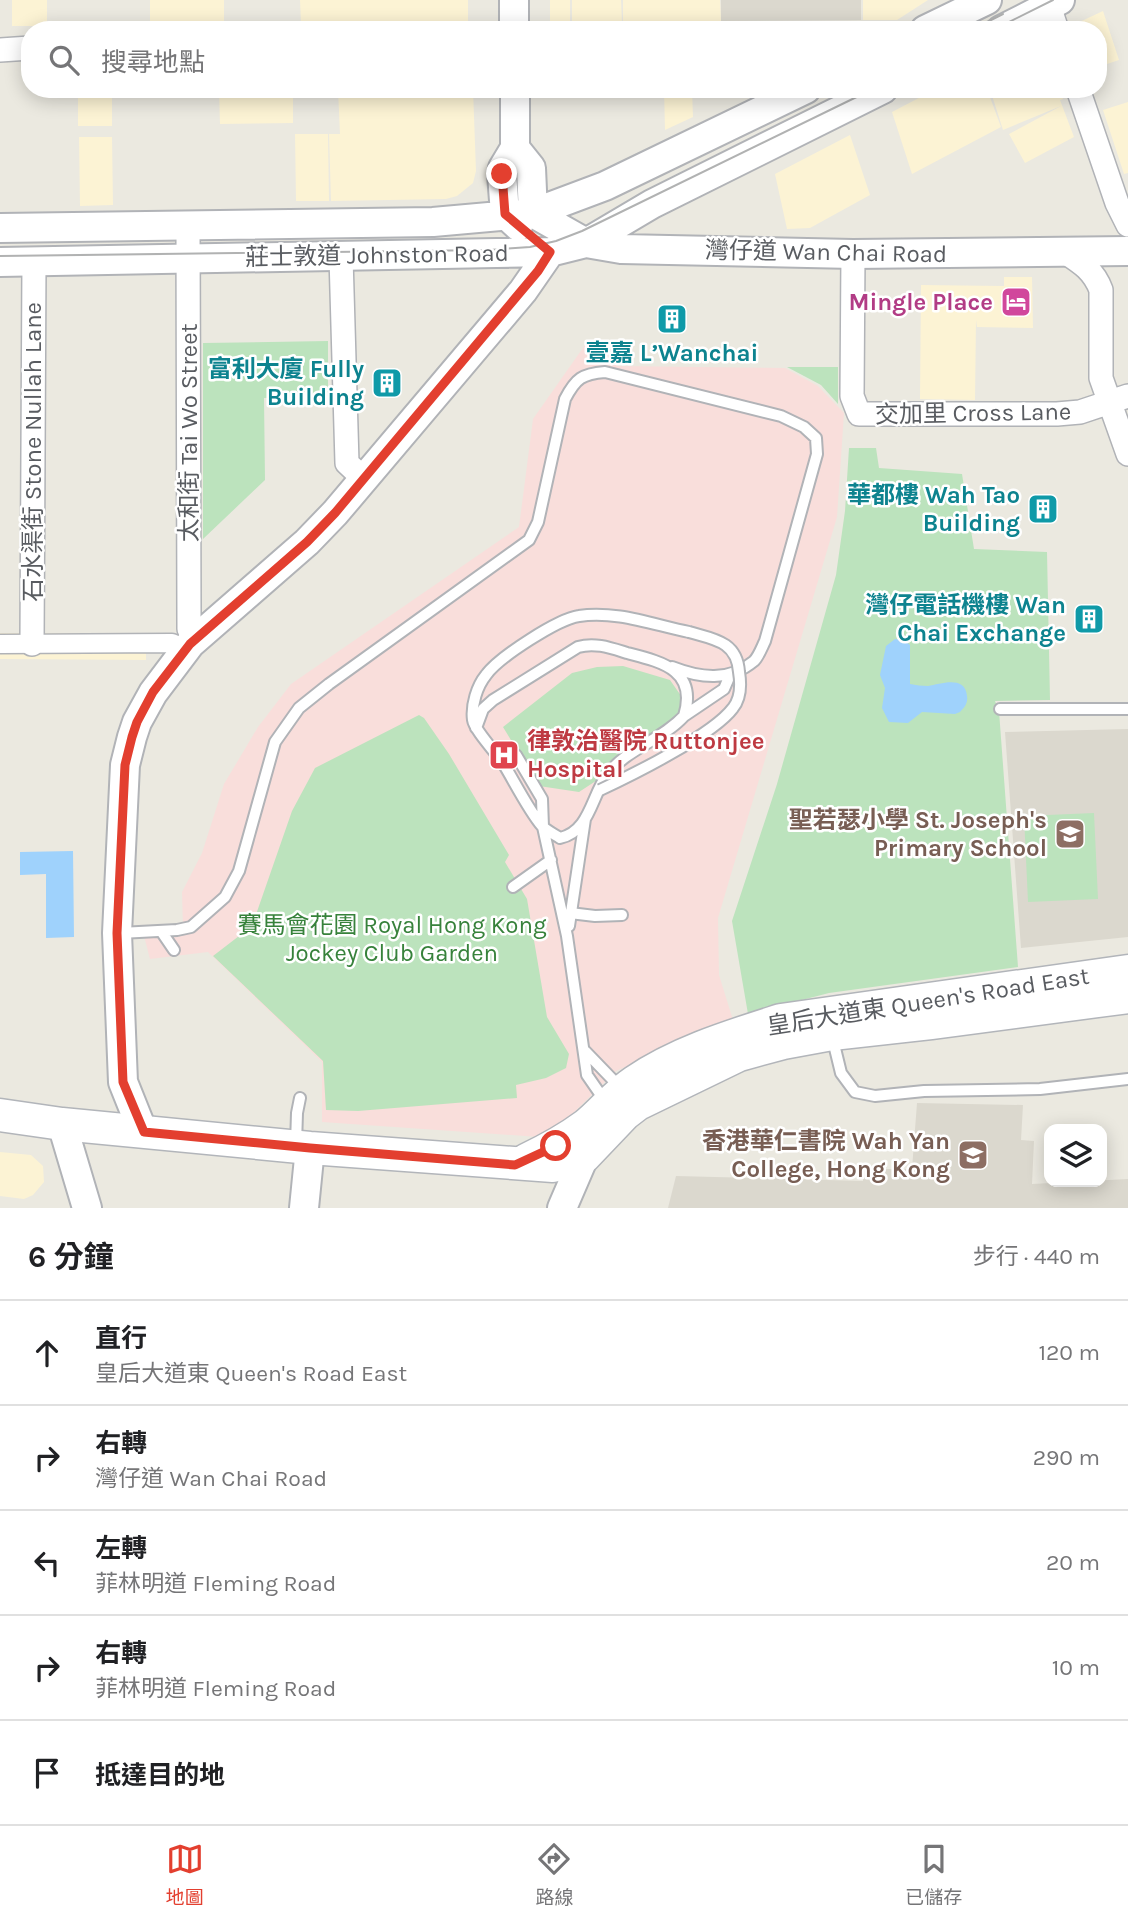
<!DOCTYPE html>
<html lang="zh-TW">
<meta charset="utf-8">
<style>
body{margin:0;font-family:Karla,"Noto Sans TC",sans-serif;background:#f2f2f2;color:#202124}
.controls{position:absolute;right:21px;bottom:21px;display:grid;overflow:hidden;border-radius:14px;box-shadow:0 4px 18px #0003}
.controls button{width:63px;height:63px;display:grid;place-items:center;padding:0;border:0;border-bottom:2px solid #e0e0e0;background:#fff;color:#202124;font:35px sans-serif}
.stop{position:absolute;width:21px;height:21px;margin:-16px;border:5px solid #e33f2f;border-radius:50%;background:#fff}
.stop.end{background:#e33f2f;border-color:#fff;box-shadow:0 2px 7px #0008}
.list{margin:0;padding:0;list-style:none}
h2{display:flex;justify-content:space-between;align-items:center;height:91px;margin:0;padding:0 28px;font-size:30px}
h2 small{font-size:23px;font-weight:400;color:#757577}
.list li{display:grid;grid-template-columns:46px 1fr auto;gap:21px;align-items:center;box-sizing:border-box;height:105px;padding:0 28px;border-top:2px solid #e0e0e0}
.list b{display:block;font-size:26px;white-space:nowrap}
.list p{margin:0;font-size:23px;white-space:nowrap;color:#757577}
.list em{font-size:23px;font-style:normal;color:#757577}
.icon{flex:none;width:38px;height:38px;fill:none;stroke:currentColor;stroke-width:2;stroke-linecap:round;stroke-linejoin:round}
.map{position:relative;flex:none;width:1128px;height:1208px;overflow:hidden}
.search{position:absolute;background:#fff;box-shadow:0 4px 18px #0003;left:21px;right:21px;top:21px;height:77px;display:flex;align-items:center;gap:18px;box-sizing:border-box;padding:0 24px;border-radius:28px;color:#757577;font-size:26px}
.sheet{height:616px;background:#fff}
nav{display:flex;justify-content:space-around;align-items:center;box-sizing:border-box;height:98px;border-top:2px solid #e0e0e0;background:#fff;font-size:19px;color:#757577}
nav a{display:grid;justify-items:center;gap:4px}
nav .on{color:#e33f2f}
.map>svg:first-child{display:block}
.commercial{fill:#fcf3d4}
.education{fill:#dbd8ce}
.medical{fill:#f9dedb}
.green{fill:#bce3bd}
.water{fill:#9fd2fc}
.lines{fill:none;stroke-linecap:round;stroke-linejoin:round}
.service-casing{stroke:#b1b3b7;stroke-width:14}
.pedestrian-casing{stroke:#b1b3b7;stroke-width:21}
.minor-casing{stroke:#b1b3b7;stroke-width:26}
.tertiary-casing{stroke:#b1b3b7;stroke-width:32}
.secondary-casing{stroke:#b2b5ba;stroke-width:35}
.service{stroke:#fff;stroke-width:10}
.pedestrian{stroke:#fff;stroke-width:18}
.minor{stroke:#fff;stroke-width:23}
.tertiary{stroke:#fff;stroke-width:28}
.secondary{stroke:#fff;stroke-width:32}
.tram{stroke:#b1b2b2;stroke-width:2}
.service-bridge-casing{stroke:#b1b3b7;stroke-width:14;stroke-linecap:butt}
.service-bridge{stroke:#fff;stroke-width:10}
.route{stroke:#e33f2f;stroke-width:9}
.labels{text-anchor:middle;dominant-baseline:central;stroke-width:5;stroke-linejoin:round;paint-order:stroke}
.street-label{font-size:24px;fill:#595c61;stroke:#fff}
.hotel-label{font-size:24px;font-weight:bold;fill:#b23c85;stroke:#fff;text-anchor:end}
.culture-label{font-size:24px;font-weight:bold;fill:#0d838f;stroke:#fff;text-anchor:end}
.health-label{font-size:24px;font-weight:bold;fill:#be3a42;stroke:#fff;text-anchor:start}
.education-label{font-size:24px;font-weight:bold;fill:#785e54;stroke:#fff;text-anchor:end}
.park-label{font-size:24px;fill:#37823b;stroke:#fff}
</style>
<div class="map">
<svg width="1128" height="1208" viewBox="0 0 1128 1208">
<rect width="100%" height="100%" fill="#ebe9e0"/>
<path class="commercial" d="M 12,0 L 47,0 L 47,26 L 12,26 Z
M 150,0 L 224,0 L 224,24 L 150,25 Z
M 300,0 L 468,0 L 468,23 L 301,24 Z
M 550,0 L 570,0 L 570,24 L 550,24 Z
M 572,0 L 621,0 L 622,23 L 572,24 Z
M 623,0 L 720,0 L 721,22 L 623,23 Z
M 863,0 L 928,0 L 897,20 L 863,20 Z
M 1103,11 L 1119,60 L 1098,67 L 1098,30 L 1072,30 L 1071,26 Z
M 78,89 L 112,89 L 112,126 L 78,126 Z
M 219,89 L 293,89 L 293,123 L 220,124 Z
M 338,89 L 473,89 L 476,171 L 473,183 L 457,196 L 446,199 L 331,201 L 329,134 L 340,134 Z
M 664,89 L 692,89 L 693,117 L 665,130 Z
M 936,89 L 987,89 L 1001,127 L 912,174 L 892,112 Z
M 990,89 L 1060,89 L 1063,99 L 1060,100 L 1074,137 L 1025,163 L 1009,134 L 1061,106 L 1003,130 Z
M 1128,102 L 1128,173 L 1124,174 L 1103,110 Z
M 295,134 L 328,134 L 329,201 L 296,201 Z
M 850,135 L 870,195 L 810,228 L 787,229 L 775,174 Z
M 79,137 L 112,137 L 113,205 L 80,206 Z
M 1004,277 L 1032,277 L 1033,328 L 977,327 L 976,320 L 975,400 L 920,399 L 921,285 L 1004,286 Z
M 0,633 L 146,633 L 146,660 L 0,659 Z
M 0,1152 L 31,1155 L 43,1166 L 44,1182 L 33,1195 L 24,1199 L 0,1196 Z"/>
<path class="education" d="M 721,0 L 861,0 L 861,20 L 721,21 Z
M 1128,729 L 1128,937 L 1021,948 L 1005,732 Z
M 917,1103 L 1023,1105 L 1021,1140 L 1034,1141 L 1032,1184 L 1128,1179 L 1128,1208 L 668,1208 L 676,1176 L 863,1181 L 863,1169 L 912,1169 Z"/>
<path class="medical" d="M 585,345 L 616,345 L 617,366 L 785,368 L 818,386 L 844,413 L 837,517 L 718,918 L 719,975 L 733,1020 L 616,1071 L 559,1127 L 539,1137 L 322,1122 L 322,1062 L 208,952 L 150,959 L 143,932 L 183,929 L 182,892 L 202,853 L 224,784 L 258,727 L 291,684 L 519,527 L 533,419 Z"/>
<path class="green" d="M 328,341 L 328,396 L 264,398 L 265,480 L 203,539 L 203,343 Z
M 787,367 L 838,367 L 838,404 L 821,385 Z
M 849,448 L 876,448 L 879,468 L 962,474 L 974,549 L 1047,552 L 1050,700 L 995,701 L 999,711 L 1018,967 L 829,993 L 748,1014 L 732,921 L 777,784 L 836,575 L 845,511 Z
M 623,666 L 670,680 L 684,700 L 679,719 L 672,731 L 579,792 L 539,786 L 503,727 L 572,673 L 597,667 Z
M 419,715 L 424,718 L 449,754 L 509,855 L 505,862 L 527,899 L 547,1017 L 569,1054 L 566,1068 L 546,1078 L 516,1085 L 517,1098 L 358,1111 L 326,1110 L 323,1061 L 213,956 L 252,926 L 292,811 L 315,768 Z
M 1094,813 L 1098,899 L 1028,902 L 1024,816 Z"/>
<path class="water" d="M 895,639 L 904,640 L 910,645 L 910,684 C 916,685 922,686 928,686 C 941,684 965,675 967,696 C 968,703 965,707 960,712 L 955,714 L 922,712 L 908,723 L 889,722 L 882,708 L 885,688 L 880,675 L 886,646 Z
M 73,851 L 74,937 L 46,938 L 46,874 L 20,875 L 20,852 Z"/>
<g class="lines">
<g class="service-casing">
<path id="service" d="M 1000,709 L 1128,709
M 684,716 L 724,689 L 730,675
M 476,728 L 483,709 L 493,700 L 578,647 C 595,642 611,648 627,653 C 662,662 698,670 684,716 C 662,740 626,749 607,775 C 591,797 590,831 560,838 C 554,834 547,831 542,826 C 529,811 514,781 503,763 C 496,753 474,729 473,720 C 471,705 477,686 486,675 C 499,657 558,619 579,616 C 615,610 654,625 689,632
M 516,755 L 542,799 L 543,827 L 567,936 L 587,1075 L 605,1101
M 513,887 L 551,860
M 570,913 L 595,916 L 622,915
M 569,926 L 585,819
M 161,931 L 174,950
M 120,933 L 177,930 L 191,927 L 225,897 L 239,871 L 275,742 L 299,708 L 329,684 L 529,540 L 538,522 L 565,399 C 576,378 582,374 605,372 L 781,416 L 804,427 L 816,438 L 817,454 L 765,641 C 762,647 759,656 754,661 C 729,682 700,678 672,667
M 832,1036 L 841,1073 L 855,1092 L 875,1096 L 924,1091 L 1040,1089 L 1128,1079
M 585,1051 L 613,1080 L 626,1082
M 296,1144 L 297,1113 L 300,1098"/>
</g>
<g class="pedestrian-casing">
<path id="pedestrian" d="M 0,644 L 172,643 L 186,649"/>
</g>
<g class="minor-casing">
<path id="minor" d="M 1047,0 L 1057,30
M 0,50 L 30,48
M 1078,89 L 1117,203 L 1128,225
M 188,226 L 189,622 L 189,629 L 195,639
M 1065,252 C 1082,263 1094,271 1101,290 L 1101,378 L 1128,454
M 853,254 L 852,396 L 859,414 L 1057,414 L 1080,412 L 1128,396
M 341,257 L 347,463 L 364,479
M 32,644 L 34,261"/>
</g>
<g class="tertiary-casing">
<path id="tertiary" d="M 514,0 L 514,30
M 925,30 L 987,0
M 1001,30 L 1060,0
M 515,89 L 515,148 L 503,168 L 502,174 L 505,214 L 518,226
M 515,148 L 531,168 L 533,213
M 533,213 L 586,243 L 621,249 L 853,254 L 1128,251
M 0,228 L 433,222 L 533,213 L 605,186 L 806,89
M 0,262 L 550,252 L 586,243 L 652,204 L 883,89
M 62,1124 L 87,1208
M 143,1132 L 123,1082 L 117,933 L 125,765 L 132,737 L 137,722 L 153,693 L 190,644 L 307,542 L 335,513 L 523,291 L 550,252
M 304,1208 L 310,1148
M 562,1208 L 584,1157 L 585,1142"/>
</g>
<g class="secondary-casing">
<path id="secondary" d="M 0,1115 L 62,1124 L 310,1148 L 553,1166 L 584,1157 L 625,1114 L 638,1104 L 739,1055 L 783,1043 L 832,1034 L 931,1023 L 1128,997
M 526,1160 C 547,1150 567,1139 586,1125 C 602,1112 616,1094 634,1082 C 678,1052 731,1036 781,1020 L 1128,971"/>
</g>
<use href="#service" class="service"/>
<use href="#pedestrian" class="pedestrian"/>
<use href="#minor" class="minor"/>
<use href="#tertiary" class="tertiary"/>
<use href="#secondary" class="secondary"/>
<path class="tram" d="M 971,30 L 1003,14
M 993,30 L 1053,0
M 0,256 L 489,250 L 530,247 L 556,241 L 582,231 L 873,89"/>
<g class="service-bridge-casing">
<path id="service-bridge" d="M 600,790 C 632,775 713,735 733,708 C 741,698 741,684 739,672 C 737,641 713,639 689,632"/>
</g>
<use href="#service-bridge" class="service-bridge"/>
</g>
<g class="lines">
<path class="route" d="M 502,174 L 505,214 L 550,252 L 538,271 L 335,513 L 307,542 L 190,644 L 153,692 L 137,722 L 132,737 L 125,765 L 117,933 L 123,1082 L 144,1132 L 310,1148 L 515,1165 L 556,1146"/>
</g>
<defs>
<g id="hotel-square" transform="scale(1.575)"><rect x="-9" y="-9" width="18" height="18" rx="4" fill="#d1479c" stroke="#fff"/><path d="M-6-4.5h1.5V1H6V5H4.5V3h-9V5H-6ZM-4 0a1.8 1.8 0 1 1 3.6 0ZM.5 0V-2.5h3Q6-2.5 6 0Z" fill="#fff"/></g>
<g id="building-square" transform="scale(1.575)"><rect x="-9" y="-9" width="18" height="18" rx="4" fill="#0f9aa8" stroke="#fff"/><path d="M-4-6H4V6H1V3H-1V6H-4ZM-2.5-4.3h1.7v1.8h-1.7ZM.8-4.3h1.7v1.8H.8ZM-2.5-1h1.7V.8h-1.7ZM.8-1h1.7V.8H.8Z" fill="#fff"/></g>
<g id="hospital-square" transform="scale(1.575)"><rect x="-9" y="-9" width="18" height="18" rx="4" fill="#e0444e" stroke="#fff"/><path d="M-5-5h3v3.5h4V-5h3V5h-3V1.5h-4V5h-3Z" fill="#fff"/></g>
<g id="school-square" transform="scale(1.575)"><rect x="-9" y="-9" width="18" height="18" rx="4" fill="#8d6e63" stroke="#fff"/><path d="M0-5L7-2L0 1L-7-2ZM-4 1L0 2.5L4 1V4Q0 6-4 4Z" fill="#fff"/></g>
</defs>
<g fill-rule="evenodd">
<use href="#hotel-square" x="1016" y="302"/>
<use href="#building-square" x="672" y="319"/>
<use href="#building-square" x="387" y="383"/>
<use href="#building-square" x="1043" y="509"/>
<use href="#building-square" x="1089" y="619"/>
<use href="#hospital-square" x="504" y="755"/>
<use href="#school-square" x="1070" y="834"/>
<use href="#school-square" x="973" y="1155"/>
</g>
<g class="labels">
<g class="street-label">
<text transform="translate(826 252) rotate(1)">灣仔道 Wan Chai Road</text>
<text transform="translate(377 255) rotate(-1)">莊士敦道 Johnston Road</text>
<text transform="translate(973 413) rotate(-1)">交加里 Cross Lane</text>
<text transform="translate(189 433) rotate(-90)">太和街 Tai Wo Street</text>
<text transform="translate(33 452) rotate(-90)">石水渠街 Stone Nullah Lane</text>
<text transform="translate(928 1001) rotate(-9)">皇后大道東 Queen's Road East</text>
</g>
<g class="hotel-label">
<text x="993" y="302">Mingle Place</text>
</g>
<g class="culture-label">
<text x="672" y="353" text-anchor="middle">壹嘉 L’Wanchai</text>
<text x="364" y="369">富利大廈 Fully<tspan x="364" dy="28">Building</tspan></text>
<text x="1020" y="495">華都樓 Wah Tao<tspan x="1020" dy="28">Building</tspan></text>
<text x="1066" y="605">灣仔電話機樓 Wan<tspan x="1066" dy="28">Chai Exchange</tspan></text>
</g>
<g class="health-label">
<text x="527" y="741">律敦治醫院 Ruttonjee<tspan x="527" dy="28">Hospital</tspan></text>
</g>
<g class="education-label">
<text x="1047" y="820">聖若瑟小學 St. Joseph's<tspan x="1047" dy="28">Primary School</tspan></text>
<text x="950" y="1141">香港華仁書院 Wah Yan<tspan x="950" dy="28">College, Hong Kong</tspan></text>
</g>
<g class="park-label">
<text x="392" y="925">賽馬會花園 Royal Hong Kong<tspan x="392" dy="28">Jockey Club Garden</tspan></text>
</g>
</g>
</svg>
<div class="controls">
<button><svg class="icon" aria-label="layers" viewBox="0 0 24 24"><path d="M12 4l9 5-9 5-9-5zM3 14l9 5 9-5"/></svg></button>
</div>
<div class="stop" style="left:556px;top:1146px"></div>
<div class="stop end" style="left:502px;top:174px"></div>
<div class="search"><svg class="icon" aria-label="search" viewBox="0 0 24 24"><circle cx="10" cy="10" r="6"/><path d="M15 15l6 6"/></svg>搜尋地點</div>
</div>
<section class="sheet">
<h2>6 分鐘<small>步行 · 440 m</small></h2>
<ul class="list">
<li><svg class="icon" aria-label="ahead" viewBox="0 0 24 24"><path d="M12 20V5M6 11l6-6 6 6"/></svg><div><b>直行</b><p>皇后大道東 Queen's Road East</p></div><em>120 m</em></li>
<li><svg class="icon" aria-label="right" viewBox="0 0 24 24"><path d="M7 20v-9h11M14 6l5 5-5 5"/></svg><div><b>右轉</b><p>灣仔道 Wan Chai Road</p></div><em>290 m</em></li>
<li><svg class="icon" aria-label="left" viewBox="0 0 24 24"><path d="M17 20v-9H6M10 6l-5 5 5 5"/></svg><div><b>左轉</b><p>菲林明道 Fleming Road</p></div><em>20 m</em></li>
<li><svg class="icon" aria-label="right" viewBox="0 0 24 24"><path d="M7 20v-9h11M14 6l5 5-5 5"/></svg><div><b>右轉</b><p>菲林明道 Fleming Road</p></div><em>10 m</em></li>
<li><svg class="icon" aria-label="arrive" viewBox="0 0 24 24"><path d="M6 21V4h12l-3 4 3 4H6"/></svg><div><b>抵達目的地</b></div></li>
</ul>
</section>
<nav>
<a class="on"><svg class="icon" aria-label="map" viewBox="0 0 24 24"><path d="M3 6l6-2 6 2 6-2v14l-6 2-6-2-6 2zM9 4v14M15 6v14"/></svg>地圖</a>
<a><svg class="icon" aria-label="directions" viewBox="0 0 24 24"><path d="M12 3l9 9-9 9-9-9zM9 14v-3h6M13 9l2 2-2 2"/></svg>路線</a>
<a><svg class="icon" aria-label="saved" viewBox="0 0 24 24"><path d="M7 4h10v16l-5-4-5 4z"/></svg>已儲存</a>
</nav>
